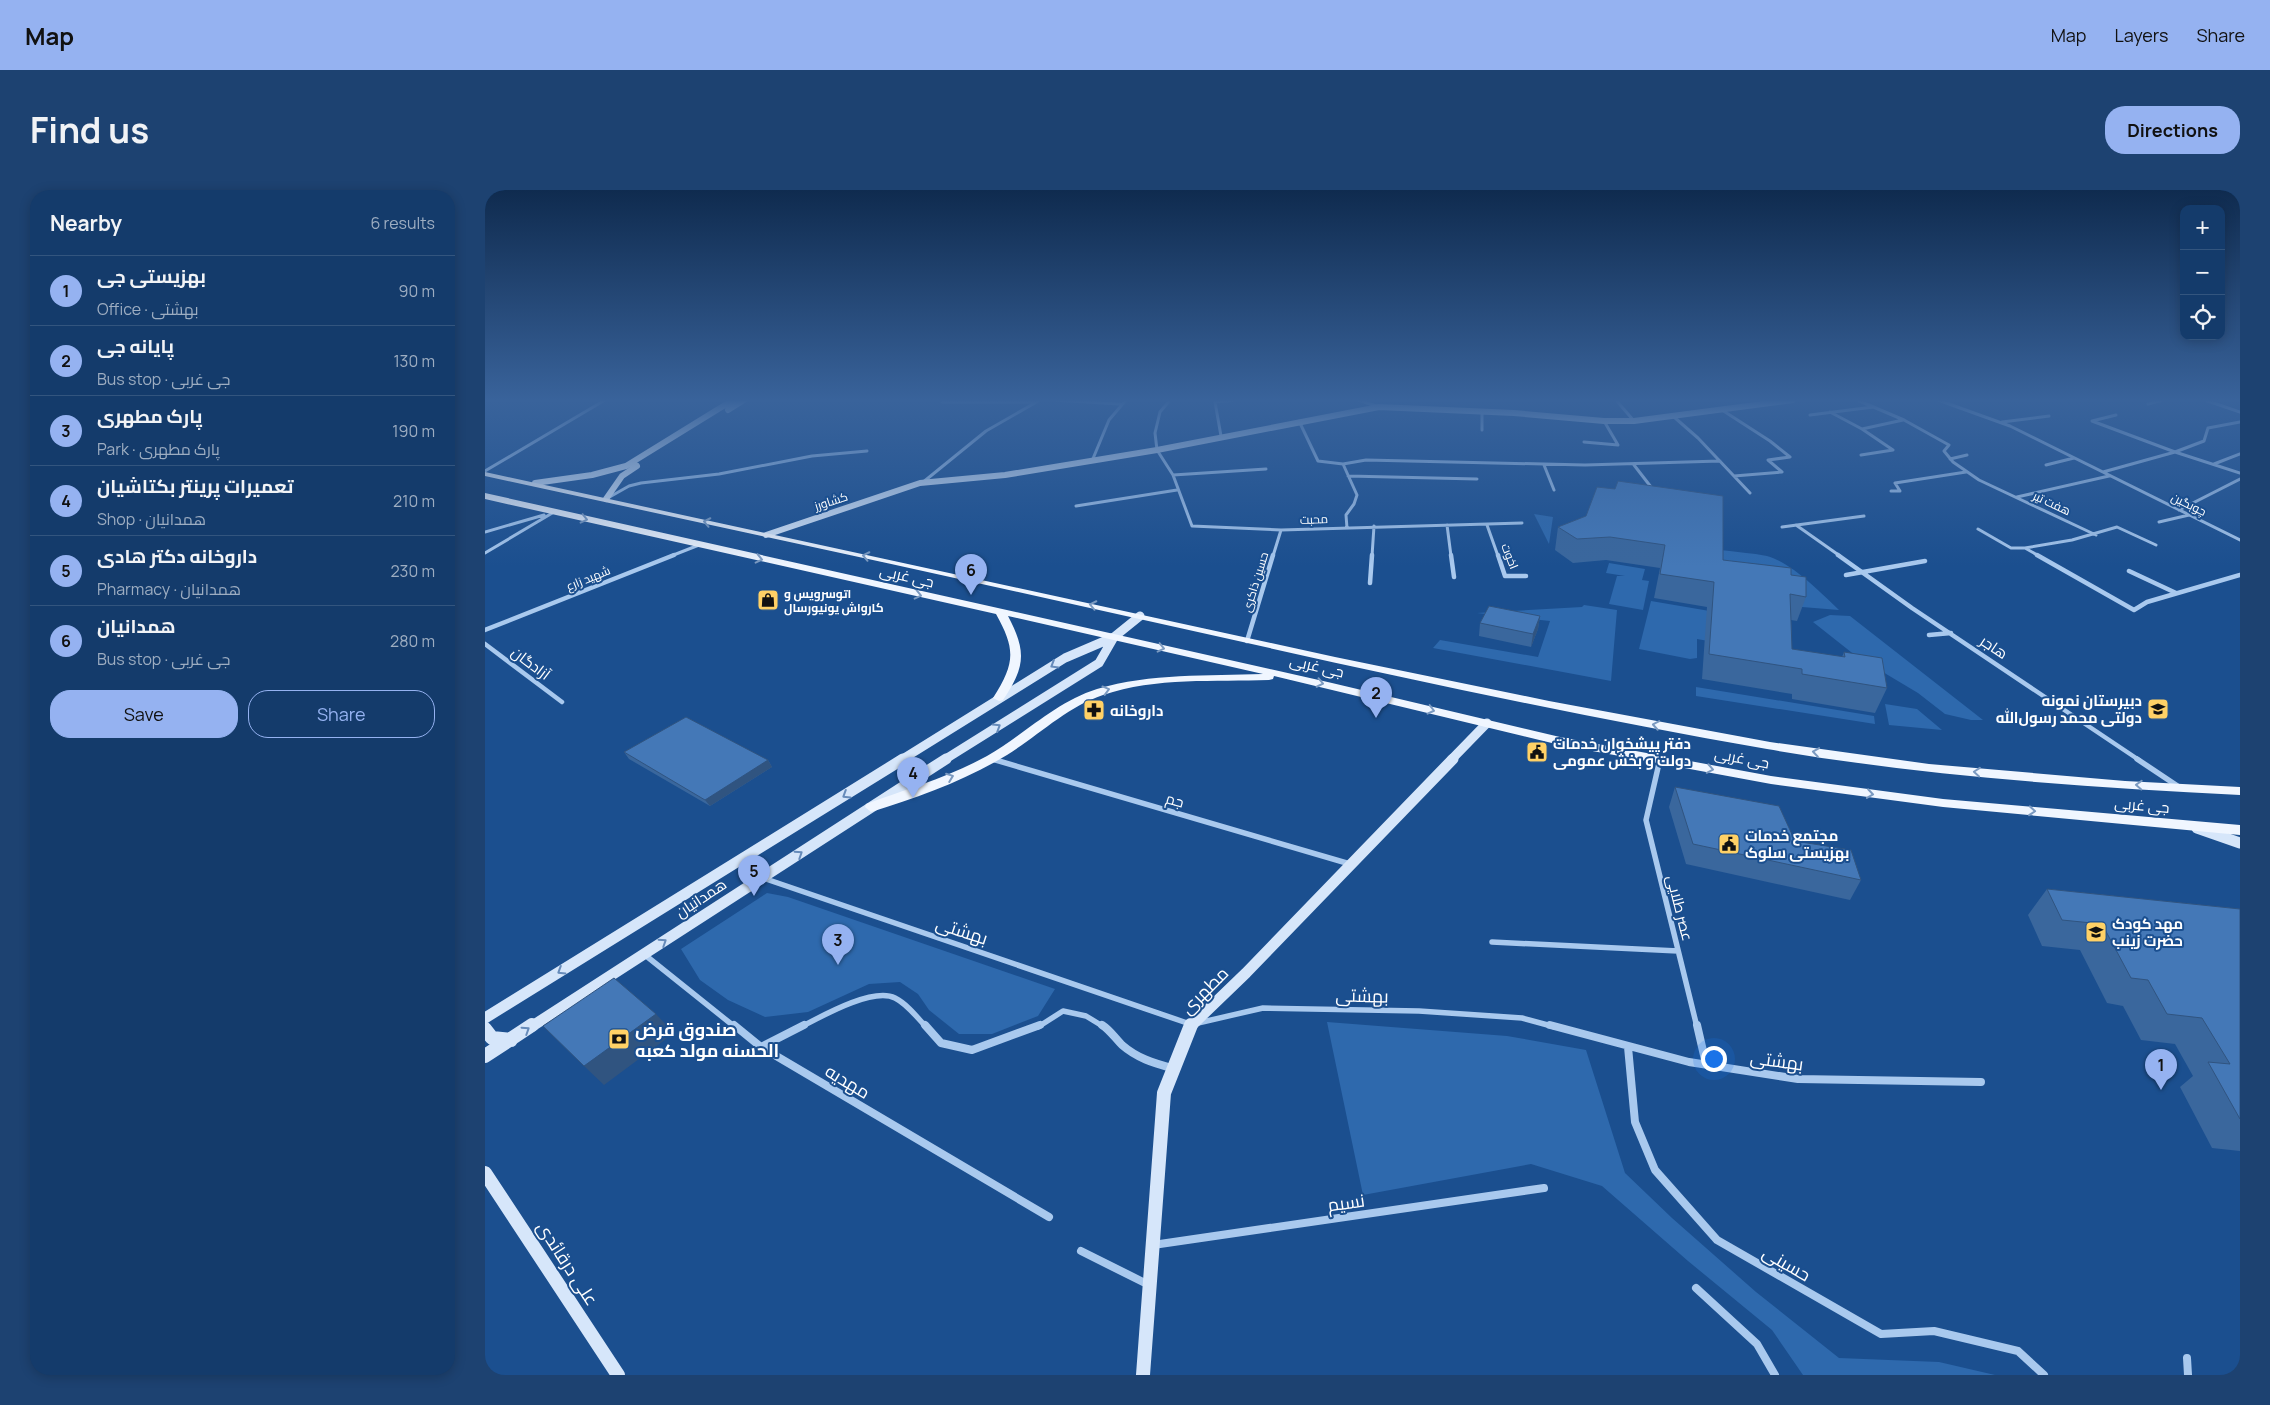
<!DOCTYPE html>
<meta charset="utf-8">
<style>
body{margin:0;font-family:Manrope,Cairo,sans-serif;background:#1d4271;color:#f1f3f6}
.controls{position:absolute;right:15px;top:15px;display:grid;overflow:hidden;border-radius:10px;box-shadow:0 2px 12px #0003}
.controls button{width:45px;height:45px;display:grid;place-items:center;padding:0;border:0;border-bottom:1px solid #33557e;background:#143b6b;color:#f1f3f6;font:25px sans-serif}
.you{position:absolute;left:1228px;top:868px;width:18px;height:18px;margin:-12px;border:4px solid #fff;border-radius:50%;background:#1a73e8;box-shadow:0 0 0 8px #1a73e833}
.badge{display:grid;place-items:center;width:32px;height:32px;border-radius:50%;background:#95b2f1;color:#111;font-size:16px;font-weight:700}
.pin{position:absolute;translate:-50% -41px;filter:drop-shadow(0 1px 2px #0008)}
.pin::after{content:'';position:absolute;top:26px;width:18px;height:15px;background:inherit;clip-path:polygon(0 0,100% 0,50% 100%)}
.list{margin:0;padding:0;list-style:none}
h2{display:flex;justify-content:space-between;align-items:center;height:65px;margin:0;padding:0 20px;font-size:21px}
h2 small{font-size:16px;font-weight:400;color:#9dadc1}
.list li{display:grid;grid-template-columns:32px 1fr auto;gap:15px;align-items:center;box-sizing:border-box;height:70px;padding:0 20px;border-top:1px solid #33557e}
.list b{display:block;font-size:19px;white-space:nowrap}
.list p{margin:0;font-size:16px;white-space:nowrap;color:#9dadc1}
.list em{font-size:16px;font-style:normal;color:#9dadc1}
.actions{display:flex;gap:10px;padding:15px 20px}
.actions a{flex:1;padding:11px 0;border:1px solid #95b2f1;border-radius:20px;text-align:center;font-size:18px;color:#95b2f1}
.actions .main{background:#95b2f1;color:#111}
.icon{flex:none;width:28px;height:28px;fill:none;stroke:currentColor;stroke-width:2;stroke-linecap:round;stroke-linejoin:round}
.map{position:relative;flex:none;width:1755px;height:1185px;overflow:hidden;border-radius:20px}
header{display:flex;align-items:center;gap:30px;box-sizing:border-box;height:70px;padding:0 25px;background:#95b2f1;color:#111}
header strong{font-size:24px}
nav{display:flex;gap:28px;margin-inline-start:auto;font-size:18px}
.intro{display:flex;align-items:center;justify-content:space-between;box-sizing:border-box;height:120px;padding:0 30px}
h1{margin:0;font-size:35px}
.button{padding:12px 22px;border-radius:20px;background:#95b2f1;color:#111;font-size:18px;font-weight:700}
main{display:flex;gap:30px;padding:0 30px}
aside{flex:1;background:#143b6b;border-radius:20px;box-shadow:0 2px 12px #0003}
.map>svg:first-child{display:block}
.green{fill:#2e69ad}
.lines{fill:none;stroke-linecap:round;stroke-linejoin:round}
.street-far3{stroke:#a9c9ee;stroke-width:3}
.street-far2{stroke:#a9c9ee;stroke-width:4.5}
.street-far1{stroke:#a9c9ee;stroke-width:5.5}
.street{stroke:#a9c9ee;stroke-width:8}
.secondary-far3{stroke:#d6e6fa;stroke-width:6}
.secondary-far2{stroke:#d6e6fa;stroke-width:9}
.secondary-far1{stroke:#d6e6fa;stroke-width:11}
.secondary{stroke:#d6e6fa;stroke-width:14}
.primary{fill:#f0f6ff;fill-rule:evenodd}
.wall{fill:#3a679d}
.shaded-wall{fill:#305480}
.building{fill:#4478b7;stroke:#305480}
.oneway{stroke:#7b9ac1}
.oneway2{stroke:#668bba}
.labels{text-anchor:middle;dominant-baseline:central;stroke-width:4;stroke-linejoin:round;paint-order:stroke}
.far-street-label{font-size:12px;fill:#fff;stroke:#1b4f8f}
.far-poi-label{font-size:12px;font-weight:bold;fill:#fff;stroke:#1b4f8f;text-anchor:start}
.street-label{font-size:15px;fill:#fff;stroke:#1b4f8f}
.poi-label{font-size:15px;font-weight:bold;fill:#fff;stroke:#1b4f8f;text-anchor:start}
.near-street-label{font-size:18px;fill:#fff;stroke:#1b4f8f}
.near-poi-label{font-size:18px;font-weight:bold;fill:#fff;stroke:#1b4f8f;text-anchor:start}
</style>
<header>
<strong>Map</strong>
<nav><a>Map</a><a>Layers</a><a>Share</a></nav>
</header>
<div class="intro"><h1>Find us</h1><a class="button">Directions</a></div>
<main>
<aside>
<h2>Nearby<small>6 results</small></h2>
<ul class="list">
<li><span class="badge">1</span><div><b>بهزیستی جی</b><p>Office · بهشتی</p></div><em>90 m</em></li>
<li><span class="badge">2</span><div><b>پایانه جی</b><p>Bus stop · جی غربی</p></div><em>130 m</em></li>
<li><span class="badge">3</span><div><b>پارک مطهری</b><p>Park · پارک مطهری</p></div><em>190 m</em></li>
<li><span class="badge">4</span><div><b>تعمیرات پرینتر بکتاشیان</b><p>Shop · همدانیان</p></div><em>210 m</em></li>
<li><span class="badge">5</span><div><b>داروخانه دکتر هادی</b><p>Pharmacy · همدانیان</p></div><em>230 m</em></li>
<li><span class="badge">6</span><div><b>همدانیان</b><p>Bus stop · جی غربی</p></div><em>280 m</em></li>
</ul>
<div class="actions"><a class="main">Save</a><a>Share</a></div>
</aside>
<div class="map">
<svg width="1755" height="1185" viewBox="0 0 1755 1185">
<rect width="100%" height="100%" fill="#1b4f8f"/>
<path class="green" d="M 1049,324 L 1068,327 L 1064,354 Z
M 1235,360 C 1251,362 1267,363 1282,366 C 1307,373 1336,403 1354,420 L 1317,417 L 1235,384 Z
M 1124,373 L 1160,379 L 1157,390 L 1164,391 L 1158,420 L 1124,414 L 1132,386 L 1140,386 L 1121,383 Z
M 1166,411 L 1248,425 L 1246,455 L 1212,449 L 1212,468 L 1205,469 L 1154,459 Z
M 1099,415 L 1132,420 L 1126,491 L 948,458 L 955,450 L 1053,467 L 1065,431 L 992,423 L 1097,417 Z
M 1345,425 L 1365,426 L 1498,530 L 1486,530 L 1460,524 L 1433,503 L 1371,466 L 1328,432 Z
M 1211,497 L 1389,526 L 1390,534 L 1211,506 Z
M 1400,514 L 1432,519 L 1457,540 L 1404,535 Z
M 282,703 L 303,707 L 570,799 L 553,826 L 507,844 L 474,844 L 444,820 L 433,804 L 415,792 L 384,794 L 323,822 L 280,827 L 243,810 L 215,790 L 196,759 Z
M 842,832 L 1022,846 L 1101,860 L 1140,983 L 1187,1028 L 1271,1102 L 1354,1168 L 1454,1172 L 1510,1185 L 1318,1185 L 1287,1140 L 1203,1071 L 1117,996 L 1046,974 L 878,1005 Z"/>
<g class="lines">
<path class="street-far3" d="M 568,210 L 635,214
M 685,210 L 675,222 L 670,243 L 672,260 L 688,285 L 707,336 L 796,340 L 1037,333
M 873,210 L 894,217
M 1131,210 L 1149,231
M 1372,210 L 1419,230 L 1464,255 L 1459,261 L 1468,272 L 1494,290 L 1611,345
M 1453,210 L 1525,236 L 1755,350
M 1720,210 L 1755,222
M 457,212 L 550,212
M 1663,214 L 1678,210
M 1237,220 L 1285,251 L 1305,267 L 1283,270 L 1297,282 L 1249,286
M 997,221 L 997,240
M 1345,222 L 1377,239 L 1408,260 L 1376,265
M 1325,225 L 1388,217
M 1631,225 L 1607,231 L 1690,262 L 1755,283
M 1189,227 L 1213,248 L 1265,303
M 814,231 L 833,271 L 858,274 L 872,305 L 869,314 L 861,325 L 862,338
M 1517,232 L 1564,226
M 1377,239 L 1418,230
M 736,246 L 730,212 L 751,210
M 1099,252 L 1133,255 L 1119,231
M 1465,269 L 1482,265
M 607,271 L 624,230 L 641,210
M 858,274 L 881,270 L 1100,275 L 1235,271
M 1729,274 L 1755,264
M 1059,275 L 1069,300
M 1149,275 L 1166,297
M 1561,275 L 1589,268
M 0,281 L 120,210
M 1618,282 L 1690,262 L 1719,251 L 1723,238 L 1755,232
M 688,285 L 781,279
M 863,286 L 992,289
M 437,293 L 501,241 L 555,210
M 1406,301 L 1415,301 L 1410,293 L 1481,282
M 1532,307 L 1624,286
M 121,309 L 144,296 L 156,293 L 234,284 L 327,266 L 382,261
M 591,316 L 692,300
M 1694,320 L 1755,289
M 1674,332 L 1704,325
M 962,335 L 966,366
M 1002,335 L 1013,366
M 1311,335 L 1355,366
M 1297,337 L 1379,326
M 1493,339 L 1526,358 L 1540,358
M 0,342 L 59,325
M 0,363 L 69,322
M 186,366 L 214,355
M 788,366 L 796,340
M 887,366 L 889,336
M 1554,366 L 1540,358 L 1587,350 L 1632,337 L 1671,355"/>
<path class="street-far2" d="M 966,365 L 969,387
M 1013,365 L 1020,386 L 1041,386
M 1353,365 L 1427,418 L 1654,570
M 1552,365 L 1649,420 L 1662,412 L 1755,385
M 1644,381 L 1691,403
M 1361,385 L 1440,371
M 885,393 L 887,365
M 0,440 L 189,365
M 1444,445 L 1466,443
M 762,451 L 788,365
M 0,454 L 77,512
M 507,569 L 510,570
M 1175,570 L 1175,568"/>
<path class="street-far1" d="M 507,569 L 865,674
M 1175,569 L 1161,630 L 1212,837
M 1652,569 L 1694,597
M 278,688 L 705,834
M 1007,752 L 1193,761
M 160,765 L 250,837
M 713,833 L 778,818 L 934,821 L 1037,828 L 1070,837
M 316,837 C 337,826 388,797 410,808 C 422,814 432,827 441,837
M 553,837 L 578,821 L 601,826 L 619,837"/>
<path class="street" d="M 249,835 L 276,857 L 564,1027
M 440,835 L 456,853 L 487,860 L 555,835
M 617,835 C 625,840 630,848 637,855 C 652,868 668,873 687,878
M 1065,835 L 1204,872 L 1313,889 L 1496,892
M 1212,835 L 1221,874
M 276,857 L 319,835
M 1143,857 L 1150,932 L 1170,980 L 1232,1050 L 1396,1144 L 1449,1141 L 1533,1161 L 1559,1185
M 668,1055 L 1059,998
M 596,1061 L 662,1094
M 1211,1098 L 1272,1154 L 1290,1185
M 1702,1168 L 1703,1185"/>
<path class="secondary-far3" d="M 243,220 L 259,210
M 50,293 L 107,285 L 141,276 L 248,210
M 121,309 L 137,286 L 152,276
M 281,345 L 435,293 L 520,285 L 672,260 L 894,217 L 1029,223 L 1119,231 L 1149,231 L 1308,210"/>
<path class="secondary-far2" d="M 416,570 L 580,468 L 629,447 L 655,426
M 459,570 L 614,473 L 629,447
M 966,570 L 1002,533"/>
<path class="secondary-far1" d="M 1712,638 L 1755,653
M 0,828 L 418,569
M 46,837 L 461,569
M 705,837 L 761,783 L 968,569"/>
<path class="secondary" d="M 0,839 L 7,848 L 26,850
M 0,866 L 47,835
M 0,983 L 133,1185
M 658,1185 L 679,903 L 706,835"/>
<path class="primary" d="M 0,282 L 850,467 L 1064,511 L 1285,552 L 1444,574 L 1640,591 L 1755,597 L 1755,605 C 1597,597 1438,586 1282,559 C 1055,520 830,468 605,418 C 404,373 202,330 0,286 Z
M 0,303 L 847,493 L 1075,547 L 1286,586 L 1458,609 L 1755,635 L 1755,645 L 1458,617 L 1286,594 L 1075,555 L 789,486 L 788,489 L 784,490 C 730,492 671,487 618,505 C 582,517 554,545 522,565 C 481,590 432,608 386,622 L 380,617 L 381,614 C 422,599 464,587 502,566 C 539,545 570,512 612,499 C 666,483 723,486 778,484 L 523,426 C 542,462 540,477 518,510 L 514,511 L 508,508 C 530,473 531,460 511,424 L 0,309 Z"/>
</g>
<path class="wall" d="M 1101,326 L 1238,370 L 1306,385 L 1321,407 L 1312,431 L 1306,430 L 1307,459 L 1357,467 L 1359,462 L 1402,498 L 1390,523 L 1307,509 L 1307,504 L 1217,489 L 1222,417 L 1169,408 L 1175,378 L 1121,370 L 1088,373 L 1070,360 L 1073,337 Z
M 1055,426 L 1053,439 L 1046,457 L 994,446 L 995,433 Z
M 139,562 L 283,570 L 287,577 L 225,616 L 144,569 Z
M 1190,597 L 1310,651 L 1376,690 L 1365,710 L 1201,674 L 1184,617 Z
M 1562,699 L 1755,719 L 1755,961 L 1727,958 L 1695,897 L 1708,886 L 1690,854 L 1656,850 L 1638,816 L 1622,813 L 1595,760 L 1557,756 L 1543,725 Z"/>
<path class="shaded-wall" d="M 1055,426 L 1053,439 L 1046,457 L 1048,444 Z
M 283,570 L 287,577 L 225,616 L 220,610 Z
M 171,824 L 189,843 L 119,895 L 99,876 Z"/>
<path class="building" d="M 1133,291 L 1238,306 L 1238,370 L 1306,378 L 1306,385 L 1321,387 L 1321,407 L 1305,404 L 1307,459 L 1360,467 L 1359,462 L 1397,468 L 1402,498 L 1317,484 L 1317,479 L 1224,464 L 1229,392 L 1175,384 L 1180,355 L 1125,347 L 1092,349 L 1073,337 L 1101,326 L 1112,297 L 1130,299 Z
M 1004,416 L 1055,426 L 1048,444 L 995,433 Z
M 201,527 L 283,570 L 220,610 L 139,562 Z
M 1190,597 L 1294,616 L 1310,651 L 1366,660 L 1376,690 L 1208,654 Z
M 1562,699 L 1755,719 L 1755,929 L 1723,872 L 1745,874 L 1717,828 L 1682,824 L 1663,790 L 1646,788 L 1617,734 L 1577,730 Z
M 129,788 L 171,824 L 99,876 L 58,836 Z"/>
<defs><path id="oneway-chevron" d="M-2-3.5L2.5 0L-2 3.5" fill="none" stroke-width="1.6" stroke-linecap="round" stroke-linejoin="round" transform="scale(1.25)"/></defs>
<g class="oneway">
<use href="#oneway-chevron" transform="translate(99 329) rotate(13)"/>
<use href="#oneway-chevron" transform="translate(222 332) rotate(-168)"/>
<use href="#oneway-chevron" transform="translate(381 366) rotate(-168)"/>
<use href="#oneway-chevron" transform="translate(274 369) rotate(13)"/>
<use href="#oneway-chevron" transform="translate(433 405) rotate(13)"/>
<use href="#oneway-chevron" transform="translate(608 415) rotate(-168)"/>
<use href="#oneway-chevron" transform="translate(676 458) rotate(13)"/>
<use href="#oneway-chevron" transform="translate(835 493) rotate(12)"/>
<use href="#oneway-chevron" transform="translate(621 500) rotate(-15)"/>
<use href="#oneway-chevron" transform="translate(946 520) rotate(14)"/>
<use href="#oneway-chevron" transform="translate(1171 535) rotate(-170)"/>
<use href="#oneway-chevron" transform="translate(1331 562) rotate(-172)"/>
<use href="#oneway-chevron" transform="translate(1225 579) rotate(11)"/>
<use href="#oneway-chevron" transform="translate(1492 582) rotate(-175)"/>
<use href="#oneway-chevron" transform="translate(465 587) rotate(-21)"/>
<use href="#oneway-chevron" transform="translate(1654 595) rotate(-177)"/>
<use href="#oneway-chevron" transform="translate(1385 604) rotate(8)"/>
<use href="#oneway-chevron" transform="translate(1547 621) rotate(5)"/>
</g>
<g class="oneway2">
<use href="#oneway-chevron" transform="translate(569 475) rotate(149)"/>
<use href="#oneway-chevron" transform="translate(512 537) rotate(-32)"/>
<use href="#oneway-chevron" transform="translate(361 605) rotate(148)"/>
<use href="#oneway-chevron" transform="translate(314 664) rotate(-33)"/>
<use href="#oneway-chevron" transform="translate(178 752) rotate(-33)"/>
<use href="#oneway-chevron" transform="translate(76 781) rotate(148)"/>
<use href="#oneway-chevron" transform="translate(41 840) rotate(-33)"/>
</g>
<linearGradient id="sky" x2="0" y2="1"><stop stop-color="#0f2b4f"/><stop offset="0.56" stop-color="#39639b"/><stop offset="1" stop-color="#39639b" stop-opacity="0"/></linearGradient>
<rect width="1755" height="376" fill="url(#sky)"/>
<defs>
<g id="shop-square" transform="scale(1.125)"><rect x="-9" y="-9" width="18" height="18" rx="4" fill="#ffd166" stroke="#1b4f8f"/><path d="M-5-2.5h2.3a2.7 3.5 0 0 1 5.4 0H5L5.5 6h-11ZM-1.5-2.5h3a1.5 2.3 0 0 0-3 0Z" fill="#111"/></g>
<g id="school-square" transform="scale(1.125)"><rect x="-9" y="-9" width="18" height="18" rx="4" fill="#ffd166" stroke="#1b4f8f"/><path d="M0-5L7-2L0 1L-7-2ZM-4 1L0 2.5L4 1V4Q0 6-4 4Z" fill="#111"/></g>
<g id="pharmacy-square" transform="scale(1.125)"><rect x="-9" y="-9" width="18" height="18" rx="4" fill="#ffd166" stroke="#1b4f8f"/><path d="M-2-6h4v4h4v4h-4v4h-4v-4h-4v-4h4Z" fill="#111"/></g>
<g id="civic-square" transform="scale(1.125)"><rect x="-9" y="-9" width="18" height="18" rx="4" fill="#ffd166" stroke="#1b4f8f"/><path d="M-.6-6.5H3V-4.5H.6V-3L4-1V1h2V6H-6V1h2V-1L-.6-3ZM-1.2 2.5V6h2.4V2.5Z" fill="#111"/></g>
<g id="bank-square" transform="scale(1.125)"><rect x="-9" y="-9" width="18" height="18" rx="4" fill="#ffd166" stroke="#1b4f8f"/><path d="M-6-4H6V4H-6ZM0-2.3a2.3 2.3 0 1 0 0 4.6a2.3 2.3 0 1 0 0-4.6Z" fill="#111"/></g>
</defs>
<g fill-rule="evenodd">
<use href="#shop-square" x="283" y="410"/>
<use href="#school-square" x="1673" y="519"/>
<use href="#pharmacy-square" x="609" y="520"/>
<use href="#civic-square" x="1052" y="562"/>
<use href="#civic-square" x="1244" y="654"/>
<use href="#school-square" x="1611" y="742"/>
<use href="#bank-square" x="134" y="849"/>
</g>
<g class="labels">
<g class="far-street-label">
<text transform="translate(346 311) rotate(-18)">کشاورز</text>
<text transform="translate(1567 313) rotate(25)">هفت تیر</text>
<text transform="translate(1704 314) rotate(26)">چوبگین</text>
<text transform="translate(829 329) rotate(-2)">محبت</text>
<text transform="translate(1025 366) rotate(68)">اخوت</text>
<text transform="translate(103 388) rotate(-22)">شهید زارع</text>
<text transform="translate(770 392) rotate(-73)">حسین ذاکری</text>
</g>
<g class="far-poi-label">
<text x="299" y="403">اتوسرویس و<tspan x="299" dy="14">کارواش یونیورسال</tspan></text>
</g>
<g class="street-label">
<text transform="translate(422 386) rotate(13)">جی غربی</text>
<text transform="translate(1509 457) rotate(34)">هاجر</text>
<text transform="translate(46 473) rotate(37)">آزادگان</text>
<text transform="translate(832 476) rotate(13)">جی غربی</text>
<text transform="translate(1257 568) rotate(11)">جی غربی</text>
<text transform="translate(690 610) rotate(16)">جم</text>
<text transform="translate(1657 615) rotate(5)">جی غربی</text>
<text transform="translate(216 708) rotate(-33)">همدانیان</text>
<text transform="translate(1195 718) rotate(76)">عصر طلایی</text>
</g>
<g class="poi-label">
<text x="1657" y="510" text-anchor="end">دبیرستان نمونه<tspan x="1657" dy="17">دولتی محمد رسول‌الله</tspan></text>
<text x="625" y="520">داروخانه</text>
<text x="1068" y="553">دفتر پیشخوان خدمات<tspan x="1068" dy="17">دولت و بخش عمومی</tspan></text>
<text x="1260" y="645">مجتمع خدمات<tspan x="1260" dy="17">بهزیستی سلوک</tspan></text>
<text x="1627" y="733">مهد کودک<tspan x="1627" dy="17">حضرت زینب</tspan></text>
</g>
<g class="near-street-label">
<text transform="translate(477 740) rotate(18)">بهشتی</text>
<text transform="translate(719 800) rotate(-45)">مطهری</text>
<text transform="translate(877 805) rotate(1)">بهشتی</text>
<text transform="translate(1292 870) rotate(8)">بهشتی</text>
<text transform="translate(363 891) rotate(31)">مهدیه</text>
<text transform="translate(861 1012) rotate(-8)">نسیم</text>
<text transform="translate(83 1073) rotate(57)">علی درقائدی</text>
<text transform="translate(1302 1073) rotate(30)">حسینی</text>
</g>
<g class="near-poi-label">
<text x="150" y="839">صندوق قرض<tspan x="150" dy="21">الحسنه مولد کعبه</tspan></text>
</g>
</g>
</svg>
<div class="controls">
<button>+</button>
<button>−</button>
<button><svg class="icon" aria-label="locate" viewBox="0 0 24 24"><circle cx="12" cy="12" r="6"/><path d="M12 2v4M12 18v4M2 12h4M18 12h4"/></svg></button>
</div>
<div class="you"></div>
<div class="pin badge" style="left:1676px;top:900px">1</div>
<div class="pin badge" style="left:891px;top:528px">2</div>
<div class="pin badge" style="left:353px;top:775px">3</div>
<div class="pin badge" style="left:428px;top:608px">4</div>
<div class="pin badge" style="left:269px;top:706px">5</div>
<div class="pin badge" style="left:486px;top:405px">6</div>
</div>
</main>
